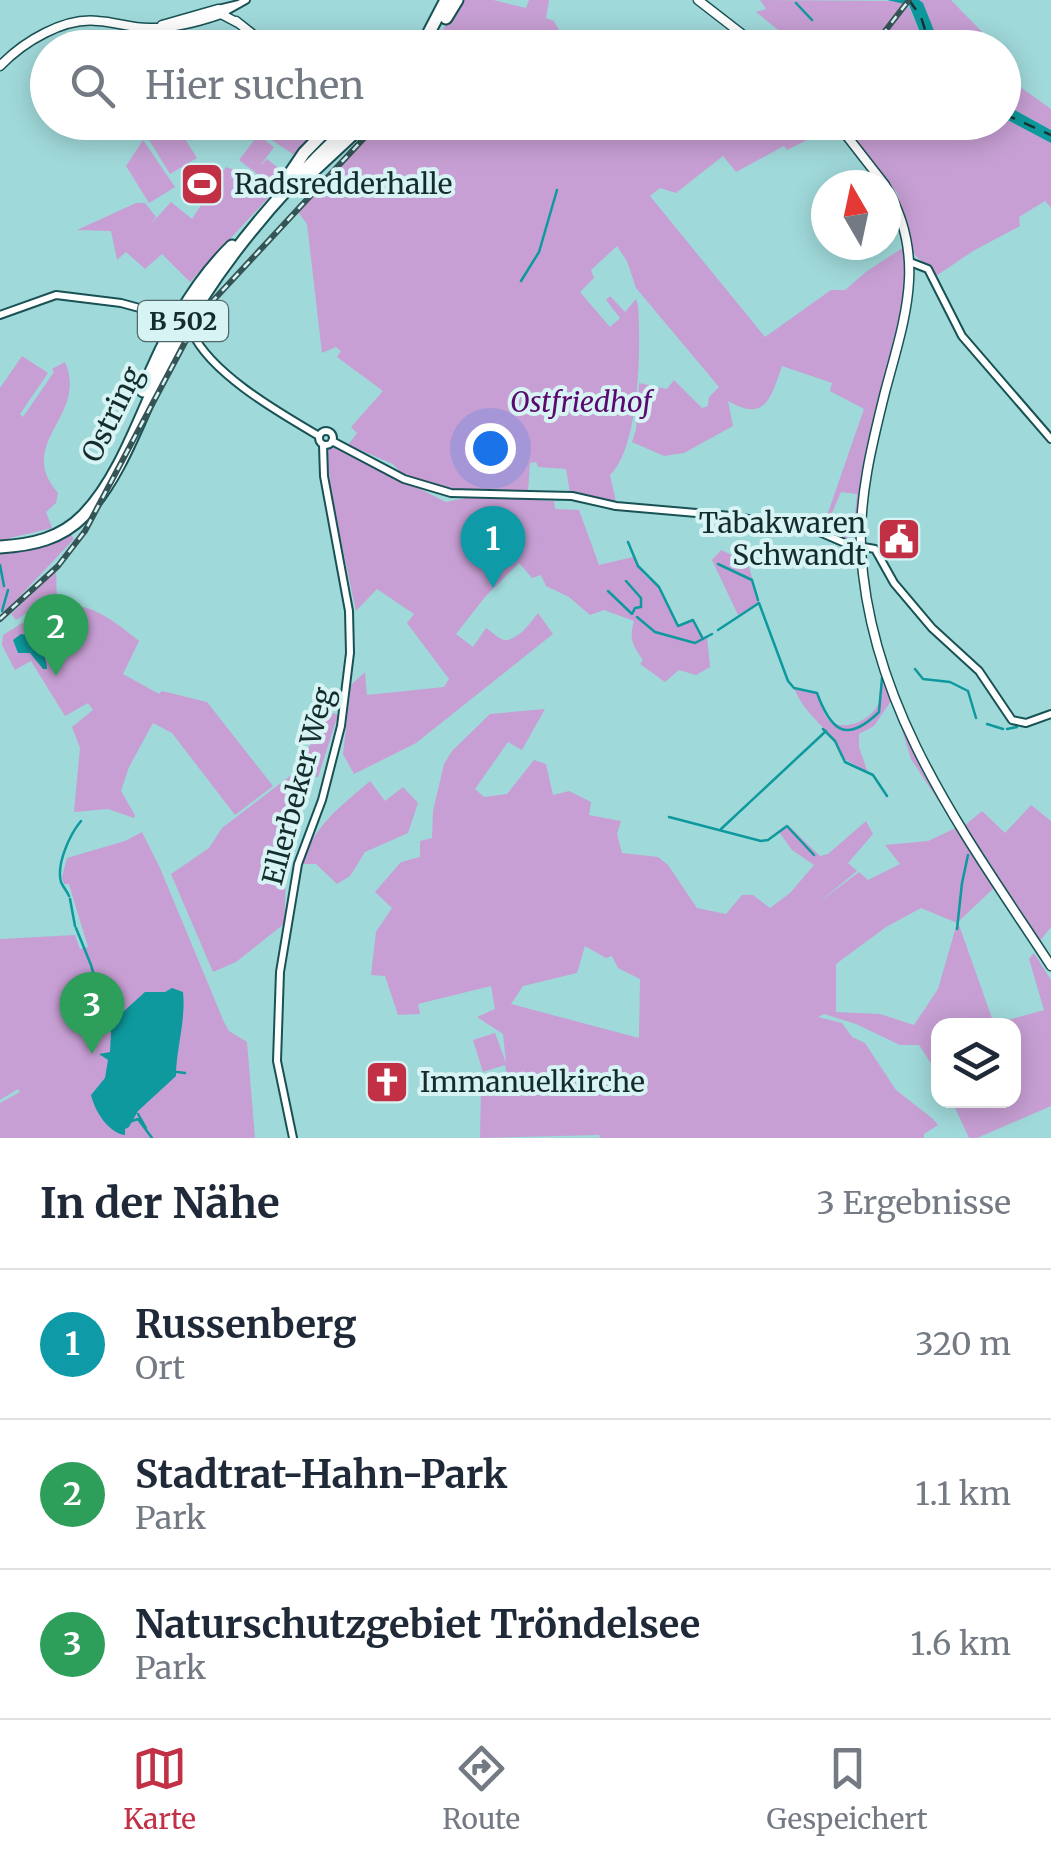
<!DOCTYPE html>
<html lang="de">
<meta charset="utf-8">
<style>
body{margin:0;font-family:Merriweather,serif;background:#f2f2f3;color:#1f2937}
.controls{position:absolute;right:30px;bottom:30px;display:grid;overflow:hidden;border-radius:20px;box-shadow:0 5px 25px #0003}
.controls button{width:90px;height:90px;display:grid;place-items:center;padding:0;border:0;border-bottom:2px solid #e0e1e3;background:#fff;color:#1f2937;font:50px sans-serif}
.compass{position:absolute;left:811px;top:170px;width:90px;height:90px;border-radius:50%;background:#fff;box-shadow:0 5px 25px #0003;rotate:351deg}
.you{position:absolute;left:490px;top:448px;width:35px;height:35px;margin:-25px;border:8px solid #fff;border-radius:50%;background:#1a73e8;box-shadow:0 0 0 15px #1a73e833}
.badge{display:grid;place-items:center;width:65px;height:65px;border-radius:50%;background:#c13045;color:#fff;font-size:32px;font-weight:700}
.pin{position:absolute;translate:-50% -82px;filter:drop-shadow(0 2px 5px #0008)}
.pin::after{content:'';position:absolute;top:52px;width:35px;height:30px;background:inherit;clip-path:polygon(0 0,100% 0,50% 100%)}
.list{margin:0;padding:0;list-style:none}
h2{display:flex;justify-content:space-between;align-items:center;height:130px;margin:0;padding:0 40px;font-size:42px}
h2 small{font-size:32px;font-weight:400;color:#747a83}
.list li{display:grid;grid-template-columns:65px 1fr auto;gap:30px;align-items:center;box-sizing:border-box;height:150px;padding:0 40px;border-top:2px solid #e0e1e3}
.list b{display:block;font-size:38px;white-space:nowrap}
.list p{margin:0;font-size:32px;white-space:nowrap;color:#747a83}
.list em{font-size:32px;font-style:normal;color:#747a83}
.icon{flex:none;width:55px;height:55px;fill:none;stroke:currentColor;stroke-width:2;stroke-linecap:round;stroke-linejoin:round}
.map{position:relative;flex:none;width:1051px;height:1138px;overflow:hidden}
.search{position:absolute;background:#fff;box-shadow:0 5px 25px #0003;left:30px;right:30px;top:30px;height:110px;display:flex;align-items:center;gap:25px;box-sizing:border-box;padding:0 35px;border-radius:55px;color:#747a83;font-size:38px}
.sheet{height:580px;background:#fff}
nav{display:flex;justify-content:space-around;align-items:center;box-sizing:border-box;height:140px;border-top:2px solid #e0e1e3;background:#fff;font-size:28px;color:#747a83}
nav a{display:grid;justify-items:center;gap:5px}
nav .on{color:#c13045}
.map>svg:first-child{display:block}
.green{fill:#c79fd4;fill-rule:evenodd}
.water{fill:#0d999d}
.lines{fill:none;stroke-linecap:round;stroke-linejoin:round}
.stream{stroke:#0d999d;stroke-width:2.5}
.ferry{stroke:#193334;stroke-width:2.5;stroke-dasharray:12 10;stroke-linecap:butt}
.tertiary-casing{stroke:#195254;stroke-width:10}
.secondary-casing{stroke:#195254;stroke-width:11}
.trunk-casing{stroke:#195254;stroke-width:15}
.tertiary{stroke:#fff;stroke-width:6}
.secondary{stroke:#fff;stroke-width:8}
.trunk{stroke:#fff;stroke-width:11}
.rail-casing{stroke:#355455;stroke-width:6}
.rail{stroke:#d8f3f4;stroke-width:2.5;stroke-dasharray:8;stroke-linecap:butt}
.tertiary-bridge-casing{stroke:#195254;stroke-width:10;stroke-linecap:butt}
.trunk-bridge-casing{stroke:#195254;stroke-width:15;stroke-linecap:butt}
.tertiary-bridge{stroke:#fff;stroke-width:6}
.trunk-bridge{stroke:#fff;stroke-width:11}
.labels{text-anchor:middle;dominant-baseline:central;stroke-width:8;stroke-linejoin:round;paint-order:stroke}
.shield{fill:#d8f3f4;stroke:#506869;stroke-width:2.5}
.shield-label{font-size:25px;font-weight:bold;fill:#152c2d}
.poi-label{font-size:28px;fill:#152c2d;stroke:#d8f3f4;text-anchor:start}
.park-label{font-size:28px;font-style:italic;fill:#5a096e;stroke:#d8f3f4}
.street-label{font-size:28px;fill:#152c2d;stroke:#d8f3f4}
</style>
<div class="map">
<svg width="1051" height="1138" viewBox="0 0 1051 1138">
<rect width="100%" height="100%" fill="#a0d9da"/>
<path class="green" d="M 460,0 L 493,0 L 526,8 L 529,0 L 549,0 L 546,18 L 554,21 L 568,47 L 541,47 L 455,33 L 445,47 L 450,38 L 441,33 Z
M 760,0 L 899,1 L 909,6 L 926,47 L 799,47 L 756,12 L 766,9 Z
M 919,0 L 951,0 L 984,34 L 991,47 L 939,47 L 931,39 Z
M 1004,69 L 1009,79 L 1051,109 L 1051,130 L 1004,104 Z
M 1004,118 L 1051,143 L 1051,208 L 1045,201 L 1019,217 L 1020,226 L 973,251 L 936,276 L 914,254 L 897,193 L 840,123 L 1004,122 Z
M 166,122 L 175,123 L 197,158 L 170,174 L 146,135 Z
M 270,123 L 320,123 L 317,132 L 296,156 L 259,132 Z
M 382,123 L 832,123 L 835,126 L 787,150 L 784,146 L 736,172 L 723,156 L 676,193 L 660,188 L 650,196 L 765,337 L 831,290 L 845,290 L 867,271 L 904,247 L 906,301 L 855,535 L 842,540 L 831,533 L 834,529 L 850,530 L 854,524 L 857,494 L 841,492 L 826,527 L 823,527 L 864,409 L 830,391 L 832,383 L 782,366 C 771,397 766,423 728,401 L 733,426 L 684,453 L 664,456 L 632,442 L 636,429 L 639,383 L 667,389 L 674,380 L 702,408 L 708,406 L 709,397 L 719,387 L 636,288 L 627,261 L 617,246 L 591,270 L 594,278 L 580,292 L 610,327 L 620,318 L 606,300 L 610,296 L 625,312 L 636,299 L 638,305 C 641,345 640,447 610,475 L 616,502 L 570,493 L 566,469 L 538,467 L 536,462 L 530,463 L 528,491 L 453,489 L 403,475 L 393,464 L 348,445 L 357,433 L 351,427 L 383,391 L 337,357 L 341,351 L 336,347 L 322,353 L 307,224 L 298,212 Z
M 258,135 L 274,147 L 260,166 L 267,159 L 280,169 L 269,183 L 239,160 Z
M 143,140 L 175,187 L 149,203 L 126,166 Z
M 226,167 L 246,174 L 270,190 L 271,195 L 190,282 L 162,254 L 145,269 L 126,252 L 117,260 L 111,231 L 77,230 L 136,203 L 145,203 L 156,217 L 151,224 L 171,202 L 192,219 Z
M 22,356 L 48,373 L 20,414 L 23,417 L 54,372 L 52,369 L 65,362 C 89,416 14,443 58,493 L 56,503 L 46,512 L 52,528 L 10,538 L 10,549 L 69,532 L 74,539 L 3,614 L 0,609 L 0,388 Z
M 336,447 L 446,502 L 471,497 L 554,501 L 555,509 L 579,510 L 599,565 L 633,557 L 644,575 L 659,587 L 678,625 L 693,620 L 703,638 L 707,637 L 710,667 L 696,675 L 679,670 L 665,682 L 640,664 L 643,660 C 632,645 629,639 634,621 L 604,610 L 590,615 L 569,597 L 546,586 L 541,575 L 532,578 L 519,563 L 485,597 L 456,634 L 473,647 L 486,628 C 491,631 500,641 507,640 C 520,638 531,622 538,613 L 553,634 L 416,743 L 354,774 L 343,754 L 351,685 L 365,672 L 367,695 L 444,687 L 449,679 L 407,623 L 414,614 L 377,589 L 356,611 L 334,509 L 326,451 Z
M 721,550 L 748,563 L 759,603 L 738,615 L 712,560 Z
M 56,570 L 57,605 C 90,601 114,621 139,641 L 123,674 L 159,694 L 162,691 L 207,702 L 273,786 L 235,815 L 172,733 L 153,723 L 129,767 L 121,791 L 135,815 L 134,818 L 108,809 L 74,812 L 80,748 L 72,727 L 93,710 L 88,703 L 65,716 L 31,661 L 15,670 L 2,645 L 3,635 L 35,615 L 31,610 L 16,620 L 11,614 Z
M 882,678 L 891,701 L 874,726 L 859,734 L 859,747 L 868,773 L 841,757 C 833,729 804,716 794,688 L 817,693 C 821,702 823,717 831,722 C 847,732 874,718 879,702 C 882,695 881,685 882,678 Z
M 545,709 L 522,750 L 508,742 L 475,789 L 484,797 L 507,794 L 534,760 L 546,764 L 553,795 L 569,791 L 591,802 L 589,815 L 621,821 L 617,834 L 622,853 L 658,857 L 668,865 L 697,908 L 726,914 L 742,895 L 753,895 L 770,908 L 790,893 L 814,865 L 792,850 L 779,832 L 788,825 L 820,856 L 828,854 L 866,821 L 873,834 L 848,863 L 857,871 L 818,903 L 859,872 L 868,880 L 900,864 L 885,845 L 928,841 L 958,827 L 996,886 L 958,922 L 994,1024 L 1044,1010 L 1029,959 L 1034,953 L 1051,980 L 1051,1106 L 977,1138 L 969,1138 L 952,1101 L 1014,1100 L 1014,1026 L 938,1026 L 938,1074 L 919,1045 L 900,1045 L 856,1024 L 824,1014 L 818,1017 L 842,1023 L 852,1037 L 865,1043 L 896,1090 L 933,1119 L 938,1125 L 924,1134 L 924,1138 L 600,1138 L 599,1135 L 480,1138 L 481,1086 L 507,1074 L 505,1065 L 483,1072 L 473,1040 L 495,1033 L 506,1063 L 503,1034 L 477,1017 L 495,1009 L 491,986 L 418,1004 L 420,1014 L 398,1015 L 385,976 L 371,975 L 376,932 L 392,908 L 375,892 L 401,862 L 420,857 L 420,841 L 432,838 L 433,811 L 444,764 L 452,751 L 490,714 ZM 921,908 L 957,923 L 938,989 L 914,1025 L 880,1014 L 836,1012 L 836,964 L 886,927 ZM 585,946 L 606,958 L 612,956 L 618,968 L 640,979 L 639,1038 L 511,1004 L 523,986 L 577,973 Z
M 330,712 L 338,715 L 318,777 L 298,774 L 298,765 Z
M 898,717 L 956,824 L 955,826 L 911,759 Z
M 294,773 C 308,821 298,823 288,867 C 284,885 286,905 284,924 L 236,962 L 213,972 L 171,874 L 209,848 L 222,828 Z
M 370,781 L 385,801 L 403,787 L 418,803 L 408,833 L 365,852 L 350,876 L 337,884 L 316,864 L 302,864 C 313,826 341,806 370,781 Z
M 1031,805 L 1051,821 L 1051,927 L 1039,942 L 964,826 L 982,811 L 1005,833 Z
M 142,832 L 160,868 L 224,1022 L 229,1031 L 247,1042 L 255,1138 L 0,1138 L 0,1103 L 20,1092 L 18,1089 L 0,1100 L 0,939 L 75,935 L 80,949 L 88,947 L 69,884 L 64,884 L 62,877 L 67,858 L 125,841 Z"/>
<path class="water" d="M 887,0 L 919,0 L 923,3 L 935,33 L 931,39 L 939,47 L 926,47 L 909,5 Z
M 1004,104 L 1051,130 L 1051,143 L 1004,118 Z
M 21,634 L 32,636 C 39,645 47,657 47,669 L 43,669 L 30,653 L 18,653 L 13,640 Z
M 172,988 L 183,992 C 186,1021 176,1049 176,1076 L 138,1111 L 129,1127 L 125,1129 L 125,1135 C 109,1133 95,1112 91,1095 L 105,1078 L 108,1060 L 99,1054 L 110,1052 L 111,1032 L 105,1014 L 113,1021 L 145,992 L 165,992 Z"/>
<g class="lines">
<path class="stream" d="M 796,3 L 812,20
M 521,281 L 539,252 L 557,190
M 628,542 L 638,566 L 659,587 L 678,626 L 693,620 L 703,639
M 718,564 L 752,580 L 758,600
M 0,565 L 4,586
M 608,591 L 632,614 L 635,608 L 641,607 L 641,598 L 626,581
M 2,611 L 8,590
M 637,617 L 655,632 L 695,643 L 712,634
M 718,630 L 759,603 L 788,681 L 794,688 L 817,693 C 831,731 846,744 879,712 L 882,678
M 915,669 L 923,679 L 950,682 L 968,691 L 976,718
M 987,724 L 1003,729
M 823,729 L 835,741 L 845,762 L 873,775 L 887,796
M 1007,729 L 1017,727
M 669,817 L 761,841 L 768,840 L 787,826 L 814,855
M 721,829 L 826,731
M 69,896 C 67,891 63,887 61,882 C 56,864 70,834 81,821
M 70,899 L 75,926
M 76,928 L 91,965 L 105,1014
M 957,929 L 962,883 L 968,855
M 177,1072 L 185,1073
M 138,1114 L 146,1128
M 132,1121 L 138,1119 L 152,1138"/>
<path class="ferry" d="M 909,0 L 921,17 L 931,48
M 1004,114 L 1051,135"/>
<g class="tertiary-casing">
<path id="tertiary" d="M 239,4 L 218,9 L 221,14 L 246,0
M 910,262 L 928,269 L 962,336 L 1051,439
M 0,315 L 56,295 L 121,303 L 165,315
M 192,332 C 211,374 280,413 319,436
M319 438a7 7 0 1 1 14 0a7 7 0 1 1-14 0Z
M 332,441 L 404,479 L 451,493 L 572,496 L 616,506 L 731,516 L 817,531 L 847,544 L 875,549 L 894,583 L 932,628 L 979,671 L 1012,720 L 1026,723 L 1051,714
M 293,1138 L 277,1061 L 280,972 L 298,864 L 322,800 L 341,726 L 350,653 L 349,611 L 324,476 L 323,445"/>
</g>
<g class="secondary-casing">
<path id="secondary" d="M 698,0 L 760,48
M 236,21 L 270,48
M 162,25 L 218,9 L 225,12
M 0,66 C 23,42 64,17 98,21 C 116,22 133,29 152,28 C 176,28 198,22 221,14 L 238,23
M 836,122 L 885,185
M 886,187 C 928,258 904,320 885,392 C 872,444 859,496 861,550 C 870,710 966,836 1051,966"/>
</g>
<g class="trunk-casing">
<path id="trunk" d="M 446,18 L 457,0
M 421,48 L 446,0
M 308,176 L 366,122
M 279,190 L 304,153 L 334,122
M 163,314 L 185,307
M 143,391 C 163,341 193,284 232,246
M 0,547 C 32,545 61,539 84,515 C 125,473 146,397 174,346 C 216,267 276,196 340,135"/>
</g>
<use href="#tertiary" class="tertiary"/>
<use href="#secondary" class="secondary"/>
<use href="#trunk" class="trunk"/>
<g class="rail-casing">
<path id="rail" d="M 872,48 L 909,0
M 0,619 L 58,566 L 85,531 L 192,329 L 208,306 L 379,122"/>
</g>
<use href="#rail" class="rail"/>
<g class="tertiary-bridge-casing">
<path id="tertiary-bridge" d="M 180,321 L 187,327
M 188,333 L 190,336"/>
</g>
<g class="trunk-bridge-casing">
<path id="trunk-bridge" d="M 340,135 L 350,125"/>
</g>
<use href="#tertiary-bridge" class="tertiary-bridge"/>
<use href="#trunk-bridge" class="trunk-bridge"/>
</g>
<defs>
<g id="stadium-square" transform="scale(2.25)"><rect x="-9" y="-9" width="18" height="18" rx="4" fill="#c13045" stroke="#d8f3f4"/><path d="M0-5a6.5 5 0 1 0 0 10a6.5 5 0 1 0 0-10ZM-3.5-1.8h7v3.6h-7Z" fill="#fff"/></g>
<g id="civic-square" transform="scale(2.25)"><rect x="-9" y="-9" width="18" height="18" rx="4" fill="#c13045" stroke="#d8f3f4"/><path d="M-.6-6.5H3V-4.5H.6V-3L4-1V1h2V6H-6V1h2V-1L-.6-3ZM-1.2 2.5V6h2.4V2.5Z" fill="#fff"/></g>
<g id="church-square" transform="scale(2.25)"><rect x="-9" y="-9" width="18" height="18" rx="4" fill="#c13045" stroke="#d8f3f4"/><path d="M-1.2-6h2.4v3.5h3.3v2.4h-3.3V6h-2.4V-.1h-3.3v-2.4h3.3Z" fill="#fff"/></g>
</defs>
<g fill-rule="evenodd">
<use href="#stadium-square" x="202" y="184"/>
<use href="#civic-square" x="899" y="539"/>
<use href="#church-square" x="387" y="1082"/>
</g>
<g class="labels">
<rect class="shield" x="138" y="301" width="90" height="40" rx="8"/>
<g class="shield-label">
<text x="183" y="321">B 502</text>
</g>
<g class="poi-label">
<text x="234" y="184">Radsredderhalle</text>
<text x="866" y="523" text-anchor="end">Tabakwaren<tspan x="866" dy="32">Schwandt</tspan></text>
<text x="420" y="1082">Immanuelkirche</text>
</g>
<g class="park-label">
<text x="581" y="402">Ostfriedhof</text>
</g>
<g class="street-label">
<text transform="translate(112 414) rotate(-64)">Ostring</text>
<text transform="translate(298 786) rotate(-75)">Ellerbeker Weg</text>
</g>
</g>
</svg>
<div class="controls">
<button><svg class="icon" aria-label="layers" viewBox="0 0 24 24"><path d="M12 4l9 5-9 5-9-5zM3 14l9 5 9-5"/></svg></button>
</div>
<svg class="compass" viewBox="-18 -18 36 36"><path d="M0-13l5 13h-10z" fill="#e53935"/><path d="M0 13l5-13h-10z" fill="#747a83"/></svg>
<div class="you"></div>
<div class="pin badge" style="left:493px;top:588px;background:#0f9aa8">1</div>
<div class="pin badge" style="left:56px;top:676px;background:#2e9e5b">2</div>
<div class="pin badge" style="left:92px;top:1054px;background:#2e9e5b">3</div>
<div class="search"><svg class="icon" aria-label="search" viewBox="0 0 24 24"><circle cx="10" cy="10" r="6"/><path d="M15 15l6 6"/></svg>Hier suchen</div>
</div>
<section class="sheet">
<h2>In der Nähe<small>3 Ergebnisse</small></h2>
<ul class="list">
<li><span class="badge" style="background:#0f9aa8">1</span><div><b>Russenberg</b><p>Ort</p></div><em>320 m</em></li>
<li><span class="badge" style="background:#2e9e5b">2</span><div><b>Stadtrat-Hahn-Park</b><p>Park</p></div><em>1.1 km</em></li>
<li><span class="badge" style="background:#2e9e5b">3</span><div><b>Naturschutzgebiet Tröndelsee</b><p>Park</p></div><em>1.6 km</em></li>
</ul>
</section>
<nav>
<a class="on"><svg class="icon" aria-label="map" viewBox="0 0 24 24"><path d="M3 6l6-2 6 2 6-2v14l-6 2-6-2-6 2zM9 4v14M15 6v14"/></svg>Karte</a>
<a><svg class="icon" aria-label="directions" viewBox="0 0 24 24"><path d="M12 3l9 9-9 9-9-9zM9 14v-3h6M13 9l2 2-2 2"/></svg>Route</a>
<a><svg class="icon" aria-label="saved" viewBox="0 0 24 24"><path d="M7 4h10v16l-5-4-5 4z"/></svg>Gespeichert</a>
</nav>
